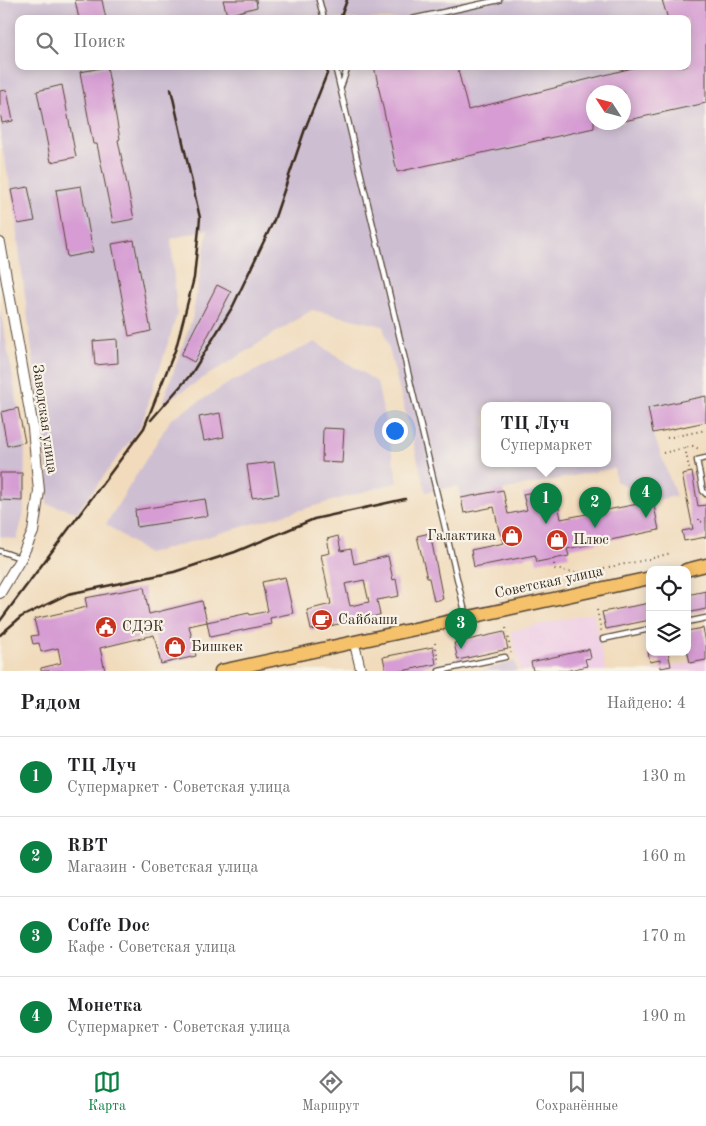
<!DOCTYPE html>
<html lang="ru">
<meta charset="utf-8">
<style>
body{margin:0;font-family:"Old Standard TT",serif;background:#f2f2f2;color:#202124}
.controls{position:absolute;right:15px;bottom:15px;display:grid;overflow:hidden;border-radius:10px;box-shadow:0 2px 12px #0003}
.controls button{width:45px;height:45px;display:grid;place-items:center;padding:0;border:0;border-bottom:1px solid #e0e0e0;background:#fff;color:#202124;font:25px sans-serif}
.compass{position:absolute;left:586px;top:85px;width:45px;height:45px;border-radius:50%;background:#fff;box-shadow:0 2px 12px #0003;rotate:306deg}
.you{position:absolute;left:394px;top:430px;width:18px;height:18px;margin:-12px;border:4px solid #fff;border-radius:50%;background:#1a73e8;box-shadow:0 0 0 8px #1a73e833}
.badge{display:grid;place-items:center;width:32px;height:32px;border-radius:50%;background:#0b8043;color:#fff;font-size:16px;font-weight:700}
.pin{position:absolute;translate:-50% -41px;filter:drop-shadow(0 1px 2px #0008)}
.pin::after{content:'';position:absolute;top:26px;width:18px;height:15px;background:inherit;clip-path:polygon(0 0,100% 0,50% 100%)}
.popup{position:absolute;left:481px;top:402px;width:130px;height:65px;box-sizing:border-box;display:grid;place-content:center;border-radius:10px;background:#fff;filter:drop-shadow(0 1px 4px #0005);font-size:16px;white-space:nowrap;color:#757577}
.popup b{font-size:19px;color:#202124}
.popup::after{content:'';position:absolute;left:50%;top:100%;margin-left:-10px;border:10px solid transparent;border-top-color:#fff}
.list{margin:0;padding:0;list-style:none}
h2{display:flex;justify-content:space-between;align-items:center;height:65px;margin:0;padding:0 20px;font-size:21px}
h2 small{font-size:16px;font-weight:400;color:#757577}
.list li{display:grid;grid-template-columns:32px 1fr auto;gap:15px;align-items:center;box-sizing:border-box;height:80px;padding:0 20px;border-top:1px solid #e0e0e0}
.list b{display:block;font-size:19px;white-space:nowrap}
.list p{margin:0;font-size:16px;white-space:nowrap;color:#757577}
.list em{font-size:16px;font-style:normal;color:#757577}
.icon{flex:none;width:28px;height:28px;fill:none;stroke:currentColor;stroke-width:2;stroke-linecap:round;stroke-linejoin:round}
.map{position:relative;flex:none;width:706px;height:671px;overflow:hidden}
.search{position:absolute;background:#fff;box-shadow:0 2px 12px #0003;left:15px;right:15px;top:15px;height:55px;display:flex;align-items:center;gap:12px;box-sizing:border-box;padding:0 18px;border-radius:10px;color:#757577;font-size:19px}
.sheet{height:385px;background:#fff}
nav{display:flex;justify-content:space-around;align-items:center;box-sizing:border-box;height:70px;border-top:1px solid #e0e0e0;background:#fff;font-size:14px;color:#757577}
nav a{display:grid;justify-items:center;gap:2px}
nav .on{color:#0b8043}
.map>svg:first-child{display:block}
.built{fill:#f0d0e5}
.industrial{fill:#cebed2;fill-rule:evenodd}
.building{fill:#d69cd3;fill-rule:evenodd}
.lines{fill:none;stroke-linecap:round;stroke-linejoin:round}
.service-casing{stroke:#564536;stroke-width:7}
.minor-casing{stroke:#564536;stroke-width:11}
.tertiary-casing{stroke:#564536;stroke-width:12}
.primary-casing{stroke:#564536;stroke-width:15}
.path{stroke:#564536;stroke-width:2;stroke-dasharray:1 4;stroke-linecap:butt}
.service{stroke:#fff;stroke-width:4.5}
.minor{stroke:#fff;stroke-width:9}
.tertiary{stroke:#fff;stroke-width:10}
.primary{stroke:#f5c16b;stroke-width:12}
.rail{stroke:#3b2a1e;stroke-width:2.5}
.labels{text-anchor:middle;dominant-baseline:central;stroke-width:4.5;stroke-linejoin:round;paint-order:stroke}
.street-label{font-size:15px;fill:#3b2a1e;stroke:#f7f3e8}
.poi-label{font-size:15px;fill:#3b2a1e;stroke:#f7f3e8;text-anchor:start}
</style>
<div class="map">
<svg width="706" height="671" viewBox="0 0 706 671">
<rect width="100%" height="100%" fill="#f7f3e8"/>
<filter id="ink" filterUnits="userSpaceOnUse"><feTurbulence type="fractalNoise" baseFrequency=".02" numOctaves="2"/><feDisplacementMap in="SourceGraphic" scale="10" xChannelSelector="R" yChannelSelector="G"/><feConvolveMatrix kernelMatrix="1 2 1 2 8 2 1 2 1" color-interpolation-filters="sRGB"/></filter>
<filter id="wash" filterUnits="userSpaceOnUse"><feTurbulence type="fractalNoise" baseFrequency=".0096" numOctaves="4" result="noise"/><feDisplacementMap in="SourceGraphic" scale="20" xChannelSelector="R" yChannelSelector="G"/><feGaussianBlur stdDeviation="1.12" result="paint"/><feColorMatrix in="noise" values="0 0 0 0 0 0 0 0 0 0 0 0 0 0 0 0 0 1.4 0 .05"/><feComposite in="paint" operator="in"/></filter>
<g filter="url(#wash)">
<rect width="100%" height="100%" fill="#f1dbbc"/>
<path class="built" d="M 593,613 L 606,671 L 520,671 L 511,631 Z
M 706,660 L 706,671 L 646,671 Z"/>
<path class="industrial" d="M 0,0 L 706,0 L 706,396 L 648,408 L 653,433 L 676,496 L 653,501 L 616,481 L 614,468 L 461,498 L 458,486 L 426,492 L 383,326 L 312,310 L 162,404 L 192,319 L 208,229 L 171,239 L 177,315 L 141,426 L 77,512 L 47,504 L 48,477 L 16,225 L 18,224 L 0,137 ZM 19,19 L 687,19 L 687,66 L 19,66 ZM 594,92 L 624,92 L 624,122 L 594,122 ZM 485,405 L 607,405 L 607,463 L 485,463 Z
M 0,308 L 25,444 L 24,512 L 17,540 L 0,536 Z
M 315,342 L 377,382 L 398,482 L 148,554 L 106,524 L 171,419 L 229,383 Z
M 515,661 L 517,671 L 481,671 Z"/>
<g id="blocks">
<path class="building" d="M 75,0 L 102,0 L 106,19 L 79,19 Z
M 223,0 L 256,0 L 257,7 L 227,15 Z
M 662,0 L 706,0 L 706,103 L 624,121 L 624,92 L 594,92 L 594,128 L 397,172 L 374,66 L 457,66 L 468,110 L 640,66 L 687,66 L 687,19 L 668,19 Z
M 107,67 L 120,139 L 118,140 L 134,219 L 113,223 L 97,144 L 93,144 L 80,72 Z
M 62,85 L 76,157 L 51,162 L 37,91 Z
M 7,90 L 13,121 L 2,123 L 0,111 L 0,91 Z
M 81,186 L 93,252 L 67,257 L 56,190 Z
M 28,187 L 35,221 L 18,224 L 11,190 Z
M 134,240 L 151,331 L 129,336 L 112,244 Z
M 217,285 L 231,292 L 194,362 L 181,355 Z
M 117,339 L 118,363 L 95,365 L 93,341 Z
M 706,396 L 706,422 L 653,433 L 648,408 Z
M 18,408 L 25,442 L 7,446 L 1,412 Z
M 220,413 L 224,437 L 204,441 L 199,417 Z
M 323,428 L 344,429 L 342,463 L 322,462 Z
M 274,462 L 279,494 L 252,498 L 247,465 Z
M 692,472 L 698,506 L 706,505 L 706,537 L 684,541 L 682,531 L 693,529 L 682,474 Z
M 0,473 L 22,473 L 22,501 L 0,500 Z
M 555,488 L 561,519 L 653,501 L 659,530 L 567,549 L 569,556 L 537,562 L 535,555 L 474,567 L 471,550 L 504,543 L 499,531 L 494,507 L 464,513 L 461,498 L 503,490 L 508,514 L 527,510 L 523,494 Z
M 205,499 L 208,516 L 137,527 L 135,510 Z
M 430,533 L 443,599 L 434,601 L 429,578 L 427,578 L 417,536 Z
M 338,536 L 341,551 L 351,549 L 354,564 L 388,556 L 393,580 L 396,579 L 399,596 L 377,600 L 380,615 L 311,630 L 307,610 L 331,604 L 321,555 L 330,553 L 327,539 ZM 364,580 L 369,602 L 350,606 L 345,584 Z
M 285,577 L 293,613 L 270,618 L 271,624 L 210,637 L 207,622 L 189,626 L 196,656 L 161,664 L 154,635 L 100,648 L 105,671 L 41,671 L 41,668 L 61,663 L 58,648 L 41,652 L 39,643 L 33,644 L 31,636 L 38,635 L 34,619 L 87,607 L 85,598 L 144,587 L 149,614 L 202,601 L 207,622 L 249,613 L 250,615 L 268,611 L 262,582 Z
M 706,591 L 706,609 L 687,613 L 687,595 Z
M 650,603 L 650,620 L 606,629 L 602,612 Z
M 703,628 L 706,643 L 706,660 L 690,663 L 687,649 L 687,631 Z
M 504,632 L 508,649 L 458,660 L 454,643 Z
M 433,647 L 436,664 L 402,671 L 386,671 L 383,657 Z
M 589,649 L 591,658 L 585,659 L 587,666 L 566,671 L 533,671 L 531,662 Z
M 648,652 L 668,652 L 671,666 L 661,668 L 660,660 L 650,662 Z"/>
</g>
</g>
<g filter="url(#ink)">
<use href="#blocks" fill-opacity="0" stroke="#564536" stroke-width="1"/>
<g class="lines">
<g class="service-casing">
<path id="service" d="M 319,0 L 324,19
M 412,19 L 499,0
M 335,66 L 466,616
M 341,87 L 348,66
M 706,458 L 697,460 L 703,491 L 706,494
M 0,551 L 20,558
M 687,622 L 706,618
M 603,639 L 650,629
M 439,671 L 505,657"/>
</g>
<g class="minor-casing">
<path id="minor" d="M 354,642 L 361,671"/>
</g>
<g class="tertiary-casing">
<path id="tertiary" d="M 0,243 L 33,428 L 39,491 L 33,532 L 21,558 L 0,593"/>
</g>
<g class="primary-casing">
<path id="primary" d="M 686,570 L 706,565
M 221,671 L 650,578"/>
</g>
<path class="path" d="M 667,438 L 706,430
M 685,448 L 690,473
M 663,453 L 693,446 L 699,449
M 699,519 L 699,522 L 706,521
M 553,559 L 555,569 L 577,573 L 646,560 L 671,553
M 597,610 L 602,634
M 506,628 L 511,653
M 435,643 L 439,663"/>
<use href="#service" class="service"/>
<use href="#minor" class="minor"/>
<use href="#tertiary" class="tertiary"/>
<use href="#primary" class="primary"/>
<path class="rail" d="M 340,19 L 347,0
M 151,420 L 192,373 L 233,306 L 274,220 L 305,129 L 330,66
M 0,621 L 144,428 L 176,348 L 194,278 L 200,218 L 171,89
M 0,635 L 21,617 L 68,594 L 174,572 L 235,552 L 314,519 L 405,499"/>
</g>
</g>
<defs>
<g id="shop-disc" transform="scale(1.125)"><circle r="9.5" fill="#c8321e" stroke="#f7f3e8"/><path d="M-5-2.5h2.3a2.7 3.5 0 0 1 5.4 0H5L5.5 6h-11ZM-1.5-2.5h3a1.5 2.3 0 0 0-3 0Z" fill="#fff"/></g>
<g id="cafe-disc" transform="scale(1.125)"><circle r="9.5" fill="#c8321e" stroke="#f7f3e8"/><path d="M-5.5-4.5H6V0H3Q3 3.5 0 3.5H-2.5Q-5.5 3.5-5.5 0ZM3-3.2v2h1.7v-2ZM-6 4.5H4V6H-6Z" fill="#fff"/></g>
<g id="civic-disc" transform="scale(1.125)"><circle r="9.5" fill="#c8321e" stroke="#f7f3e8"/><path d="M-.6-6.5H3V-4.5H.6V-3L4-1V1h2V6H-6V1h2V-1L-.6-3ZM-1.2 2.5V6h2.4V2.5Z" fill="#fff"/></g>
</defs>
<g fill-rule="evenodd">
<use href="#shop-disc" x="512" y="536"/>
<use href="#shop-disc" x="557" y="540"/>
<use href="#cafe-disc" x="322" y="620"/>
<use href="#civic-disc" x="106" y="627"/>
<use href="#shop-disc" x="175" y="647"/>
</g>
<g class="labels">
<g class="street-label">
<text transform="translate(44 419) rotate(82)">Заводская улица</text>
<text transform="translate(549 583) rotate(-12)">Советская улица</text>
</g>
<g class="poi-label">
<text x="496" y="536" text-anchor="end">Галактика</text>
<text x="573" y="540">Плюс</text>
<text x="338" y="620">Сайбаши</text>
<text x="122" y="627">СДЭК</text>
<text x="191" y="647">Бишкек</text>
</g>
</g>
</svg>
<div class="controls">
<button><svg class="icon" aria-label="locate" viewBox="0 0 24 24"><circle cx="12" cy="12" r="6"/><path d="M12 2v4M12 18v4M2 12h4M18 12h4"/></svg></button>
<button><svg class="icon" aria-label="layers" viewBox="0 0 24 24"><path d="M12 4l9 5-9 5-9-5zM3 14l9 5 9-5"/></svg></button>
</div>
<svg class="compass" viewBox="-18 -18 36 36"><path d="M0-13l5 13h-10z" fill="#e53935"/><path d="M0 13l5-13h-10z" fill="#757577"/></svg>
<div class="you"></div>
<div class="pin badge" style="left:546px;top:524px">1</div>
<div class="popup"><b>ТЦ Луч</b>Супермаркет</div>
<div class="pin badge" style="left:595px;top:528px">2</div>
<div class="pin badge" style="left:461px;top:649px">3</div>
<div class="pin badge" style="left:646px;top:518px">4</div>
<div class="search"><svg class="icon" aria-label="search" viewBox="0 0 24 24"><circle cx="10" cy="10" r="6"/><path d="M15 15l6 6"/></svg>Поиск</div>
</div>
<section class="sheet">
<h2>Рядом<small>Найдено: 4</small></h2>
<ul class="list">
<li><span class="badge">1</span><div><b>ТЦ Луч</b><p>Супермаркет · Советская улица</p></div><em>130 m</em></li>
<li><span class="badge">2</span><div><b>RBT</b><p>Магазин · Советская улица</p></div><em>160 m</em></li>
<li><span class="badge">3</span><div><b>Coffe Doc</b><p>Кафе · Советская улица</p></div><em>170 m</em></li>
<li><span class="badge">4</span><div><b>Монетка</b><p>Супермаркет · Советская улица</p></div><em>190 m</em></li>
</ul>
</section>
<nav>
<a class="on"><svg class="icon" aria-label="map" viewBox="0 0 24 24"><path d="M3 6l6-2 6 2 6-2v14l-6 2-6-2-6 2zM9 4v14M15 6v14"/></svg>Карта</a>
<a><svg class="icon" aria-label="directions" viewBox="0 0 24 24"><path d="M12 3l9 9-9 9-9-9zM9 14v-3h6M13 9l2 2-2 2"/></svg>Маршрут</a>
<a><svg class="icon" aria-label="saved" viewBox="0 0 24 24"><path d="M7 4h10v16l-5-4-5 4z"/></svg>Сохранённые</a>
</nav>
